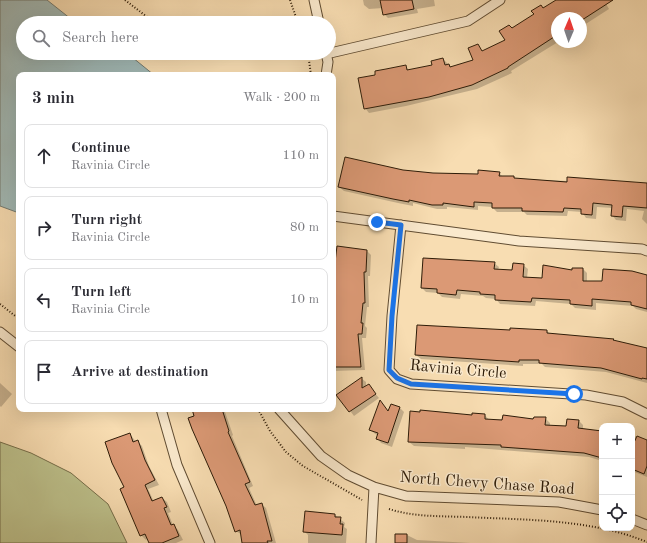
<!DOCTYPE html>
<meta charset="utf-8">
<style>
body{margin:0;font-family:"Old Standard TT",serif;background:#f2f2f3;color:#2b2b33}
.controls{position:absolute;right:12px;bottom:12px;display:grid;overflow:hidden;border-radius:8px;box-shadow:0 4px 16px #0002}
.controls button{width:36px;height:36px;display:grid;place-items:center;padding:0;border:0;border-bottom:1px solid #e1e1e2;background:#fff;color:#2b2b33;font:20px sans-serif}
.compass{position:absolute;left:551px;top:12px;width:36px;height:36px;border-radius:50%;background:#fff;box-shadow:0 4px 16px #0002;rotate:2deg}
.stop{position:absolute;width:12px;height:12px;margin:-9px;border:3px solid #1a73e8;border-radius:50%;background:#fff}
.stop.end{background:#1a73e8;border-color:#fff;box-shadow:0 1px 4px #0008}
.list{margin:0;padding:0;list-style:none}
h2{display:flex;justify-content:space-between;align-items:center;height:52px;margin:0;padding:0 16px;font-size:17px}
h2 small{font-size:13px;font-weight:400;color:#7c7c81}
.list li{display:grid;grid-template-columns:26px 1fr auto;gap:12px;align-items:center;box-sizing:border-box;height:64px;margin:0 8px 8px;padding:0 8px;border:1px solid #e1e1e2;border-radius:8px}
.list b{display:block;font-size:15px;white-space:nowrap}
.list p{margin:0;font-size:13px;white-space:nowrap;color:#7c7c81}
.list em{font-size:13px;font-style:normal;color:#7c7c81}
.icon{flex:none;width:22px;height:22px;fill:none;stroke:currentColor;stroke-width:2;stroke-linecap:round;stroke-linejoin:round}
.map{position:relative;flex:none;width:647px;height:543px;overflow:hidden}
.search{position:absolute;background:#fff;box-shadow:0 4px 16px #0002;left:16px;top:16px;width:320px;height:44px;display:flex;align-items:center;gap:10px;box-sizing:border-box;padding:0 14px;border-radius:22px;color:#7c7c81;font-size:15px}
.panel{position:absolute;background:#fff;box-shadow:0 4px 16px #0002;left:16px;top:72px;width:320px;height:340px;border-radius:8px}
.map>svg:first-child{display:block}
.green{fill:#bdc18c;stroke:#766e4a}
.water{fill:#a2bab7;stroke:#747b71}
.shadow{fill:#0003}
.building{fill:#db9975;stroke:#2e1c08}
.lines{fill:none;stroke-linecap:round;stroke-linejoin:round}
.street-casing{stroke:#604c32;stroke-width:11}
.path{stroke:#2e1c08;stroke-width:2;stroke-dasharray:1 2;stroke-linecap:butt}
.street{stroke:#fae9cd;stroke-width:9}
.route{stroke:#1a73e8;stroke-width:5}
.labels{text-anchor:middle;dominant-baseline:central;stroke-width:3;stroke-linejoin:round;paint-order:stroke}
.street-label{font-size:16px;fill:#2e1c08;stroke:#fae9cd}
</style>
<div class="map">
<svg width="647" height="543" viewBox="0 0 647 543">
<rect width="100%" height="100%" fill="#f8ddb2"/>
<filter id="stains"><feTurbulence type="fractalNoise" baseFrequency=".005" numOctaves="4"/><feColorMatrix values="0 0 0 0 .2 0 0 0 0 .09 0 0 0 0 .02 0 0 0 .5 -.17"/></filter>
<radialGradient id="worn" r=".72"><stop offset=".6" stop-color="#630" stop-opacity="0"/><stop offset="1" stop-color="#630" stop-opacity=".3"/></radialGradient>
<path class="green" d="M 0,442 L 31,453 L 71,473 L 108,504 L 127,543 L 0,543 Z"/>
<path class="water" d="M 0,0 L 47,0 L 76,23 L 23,23 L 23,53 L 127,53 L 154,75 L 19,75 L 19,213 L 0,206 Z"/>
<path class="shadow" d="M 363,0 L 434,0 L 435,6 L 417,9 L 418,13 L 388,18 L 384,14 L 383,8 L 369,9 L 364,5 Z
M 559,0 L 604,0 L 609,9 L 581,27 L 581,18 L 557,18 L 558,42 L 511,71 L 512,73 L 477,89 L 406,106 L 369,113 L 365,108 L 377,76 L 405,66 L 409,70 L 434,65 L 443,59 L 451,67 L 475,61 L 478,45 L 483,52 L 507,40 L 512,29 Z
M 403,171 L 433,174 L 479,175 L 499,173 L 503,177 L 514,177 L 516,179 L 647,184 L 647,224 L 642,219 L 644,211 L 627,209 L 626,221 L 616,220 L 612,215 L 613,208 L 597,207 L 596,219 L 586,218 L 582,212 L 568,211 L 567,216 L 527,215 L 524,212 L 497,212 L 492,207 L 478,206 L 478,210 L 447,207 L 447,209 L 437,209 L 413,203 L 413,206 L 398,203 L 344,191 L 339,187 Z
M 337,247 L 367,251 L 371,255 L 370,276 L 368,276 L 369,307 L 367,307 L 365,326 L 367,328 L 366,338 L 362,338 L 365,370 L 333,371 L 333,291 Z
M 494,263 L 499,267 L 498,270 L 513,271 L 523,265 L 528,269 L 527,278 L 543,279 L 583,269 L 587,273 L 587,282 L 603,282 L 647,276 L 647,312 L 636,309 L 633,306 L 596,303 L 596,310 L 575,308 L 571,304 L 536,301 L 535,306 L 500,304 L 496,299 L 486,298 L 483,296 L 461,294 L 460,299 L 442,297 L 438,293 L 426,292 L 422,288 Z
M 511,331 L 547,331 L 550,334 L 613,340 L 616,342 L 647,348 L 647,383 L 606,372 L 545,367 L 542,364 L 523,364 L 523,366 L 421,359 L 416,355 Z
M 361,378 L 366,382 L 366,387 L 368,385 L 379,398 L 354,416 L 338,395 Z
M 0,383 L 12,394 L 1,407 L 0,406 Z
M 380,402 L 389,412 L 391,405 L 400,408 L 404,412 L 392,447 L 381,443 L 377,438 L 378,436 L 370,430 Z
M 195,409 L 224,409 L 233,435 L 232,436 L 253,486 L 249,488 L 257,506 L 261,504 L 266,508 L 276,543 L 243,543 L 242,535 L 236,531 L 227,506 L 200,447 L 202,446 Z
M 484,414 L 489,420 L 545,418 L 550,423 L 550,426 L 567,427 L 579,421 L 583,425 L 583,429 L 602,432 L 602,461 L 589,457 L 465,447 L 465,449 L 414,446 L 409,442 L 473,416 Z
M 130,434 L 136,442 L 138,442 L 142,446 L 149,466 L 159,485 L 148,489 L 154,502 L 162,498 L 167,502 L 171,512 L 168,513 L 173,525 L 178,530 L 183,540 L 176,543 L 150,543 L 148,538 L 146,540 L 141,535 L 125,488 Z
M 632,435 L 647,441 L 647,477 L 632,471 Z
M 335,515 L 345,523 L 344,527 L 347,529 L 346,543 L 308,543 L 308,535 L 304,531 Z
M 407,535 L 417,540 L 471,543 L 396,543 Z"/>
<path class="building" d="M 380,0 L 412,0 L 414,9 L 383,15 Z
M 556,0 L 613,0 L 582,20 L 581,18 L 557,18 L 557,35 L 508,67 L 508,68 L 472,85 L 429,97 L 364,109 L 358,78 L 375,75 L 375,71 L 386,69 L 406,65 L 407,70 L 432,65 L 431,61 L 443,58 L 445,65 L 449,64 L 450,67 L 473,60 L 468,48 L 478,44 L 482,51 L 505,40 L 499,31 L 509,25 L 512,28 L 534,14 L 531,11 L 541,5 L 543,8 Z
M 345,157 L 403,170 L 433,173 L 478,174 L 478,170 L 500,172 L 499,176 L 514,176 L 514,178 L 567,182 L 567,177 L 647,183 L 647,208 L 623,206 L 622,217 L 611,216 L 612,205 L 593,203 L 592,215 L 581,214 L 581,209 L 564,208 L 563,212 L 522,211 L 522,208 L 492,208 L 492,203 L 474,202 L 474,207 L 443,203 L 443,205 L 432,205 L 409,200 L 409,202 L 393,199 L 338,187 Z
M 337,246 L 367,250 L 366,272 L 364,272 L 365,303 L 363,303 L 361,323 L 363,323 L 362,334 L 358,334 L 361,367 L 333,367 L 333,262 L 335,262 Z
M 423,258 L 495,262 L 494,269 L 512,270 L 513,263 L 524,264 L 523,277 L 542,278 L 543,265 L 572,270 L 572,268 L 583,268 L 583,281 L 602,281 L 603,269 L 632,271 L 647,275 L 647,309 L 631,305 L 631,302 L 592,299 L 592,306 L 570,304 L 570,300 L 532,298 L 531,302 L 495,300 L 495,295 L 480,294 L 480,292 L 457,290 L 456,295 L 437,293 L 437,289 L 421,288 Z
M 417,325 L 510,330 L 510,328 L 547,330 L 547,333 L 614,339 L 613,340 L 647,348 L 647,379 L 642,378 L 642,379 L 601,368 L 539,363 L 539,360 L 519,360 L 519,362 L 415,355 Z
M 362,377 L 362,388 L 369,384 L 376,394 L 349,412 L 336,395 Z
M 380,400 L 388,411 L 391,404 L 400,407 L 388,443 L 376,439 L 378,433 L 369,430 Z
M 192,409 L 222,409 L 229,431 L 228,432 L 250,482 L 245,484 L 255,505 L 262,503 L 272,541 L 267,541 L 268,543 L 242,543 L 240,530 L 235,532 L 226,506 L 192,429 L 188,418 L 194,416 Z
M 420,410 L 472,415 L 472,413 L 485,414 L 485,419 L 502,420 L 503,415 L 533,419 L 534,417 L 546,417 L 545,425 L 566,426 L 567,419 L 579,420 L 578,428 L 602,431 L 602,458 L 584,453 L 501,447 L 501,445 L 408,442 L 410,411 L 420,412 Z
M 130,433 L 133,442 L 138,440 L 145,460 L 155,480 L 145,485 L 152,501 L 162,497 L 167,507 L 164,508 L 171,525 L 174,524 L 179,536 L 162,543 L 149,543 L 145,534 L 140,536 L 120,489 L 124,487 L 112,463 L 105,442 Z
M 637,436 L 647,440 L 647,466 L 644,474 L 632,469 L 632,447 Z
M 305,511 L 335,514 L 335,517 L 341,517 L 340,524 L 343,524 L 342,535 L 303,532 Z
M 395,534 L 407,534 L 407,543 L 395,543 Z"/>
<g class="lines">
<g class="street-casing">
<path id="street" d="M 314,0 L 319,23
M 326,53 L 328,62 L 326,75
M 326,54 L 468,21 L 500,0
M 333,216 L 519,241 L 642,249 L 647,251
M 401,225 L 392,316 L 389,370 L 397,379 L 411,384 L 586,395 L 623,402 L 647,414
M 0,332 L 19,347
M 161,409 L 177,465 L 210,543
M 279,409 L 321,456 L 348,475 L 374,487 L 406,496 L 559,502 L 602,510
M 632,519 L 647,525
M 371,543 L 374,487"/>
</g>
<path class="path" d="M 125,0 L 155,23
M 290,0 L 298,23
M 226,23 L 245,23
M 308,53 L 311,75
M 0,304 L 19,319
M 258,409 L 270,431 L 286,452 L 303,466 L 362,500
M 389,509 C 414,517 440,516 467,517 C 527,520 591,519 647,542"/>
<use href="#street" class="street"/>
</g>
<g class="lines">
<path class="route" d="M 377,222 L 401,225 L 392,316 L 389,370 L 397,378 L 411,384 L 574,394"/>
</g>
<g class="labels">
<g class="street-label">
<text transform="translate(458 370) rotate(5)">Ravinia Circle</text>
<text transform="translate(487 484) rotate(4)">North Chevy Chase Road</text>
</g>
</g>
<rect width="100%" height="100%" filter="url(#stains)"/>
<rect width="100%" height="100%" fill="url(#worn)"/>
</svg>
<div class="controls">
<button>+</button>
<button>−</button>
<button><svg class="icon" aria-label="locate" viewBox="0 0 24 24"><circle cx="12" cy="12" r="6"/><path d="M12 2v4M12 18v4M2 12h4M18 12h4"/></svg></button>
</div>
<svg class="compass" viewBox="-18 -18 36 36"><path d="M0-13l5 13h-10z" fill="#e53935"/><path d="M0 13l5-13h-10z" fill="#7c7c81"/></svg>
<div class="stop" style="left:574px;top:394px"></div>
<div class="stop end" style="left:377px;top:222px"></div>
<div class="search"><svg class="icon" aria-label="search" viewBox="0 0 24 24"><circle cx="10" cy="10" r="6"/><path d="M15 15l6 6"/></svg>Search here</div>
<section class="panel">
<h2>3 min<small>Walk · 200 m</small></h2>
<ul class="list">
<li><svg class="icon" aria-label="ahead" viewBox="0 0 24 24"><path d="M12 20V5M6 11l6-6 6 6"/></svg><div><b>Continue</b><p>Ravinia Circle</p></div><em>110 m</em></li>
<li><svg class="icon" aria-label="right" viewBox="0 0 24 24"><path d="M7 20v-9h11M14 6l5 5-5 5"/></svg><div><b>Turn right</b><p>Ravinia Circle</p></div><em>80 m</em></li>
<li><svg class="icon" aria-label="left" viewBox="0 0 24 24"><path d="M17 20v-9H6M10 6l-5 5 5 5"/></svg><div><b>Turn left</b><p>Ravinia Circle</p></div><em>10 m</em></li>
<li><svg class="icon" aria-label="arrive" viewBox="0 0 24 24"><path d="M6 21V4h12l-3 4 3 4H6"/></svg><div><b>Arrive at destination</b></div></li>
</ul>
</section>
</div>
